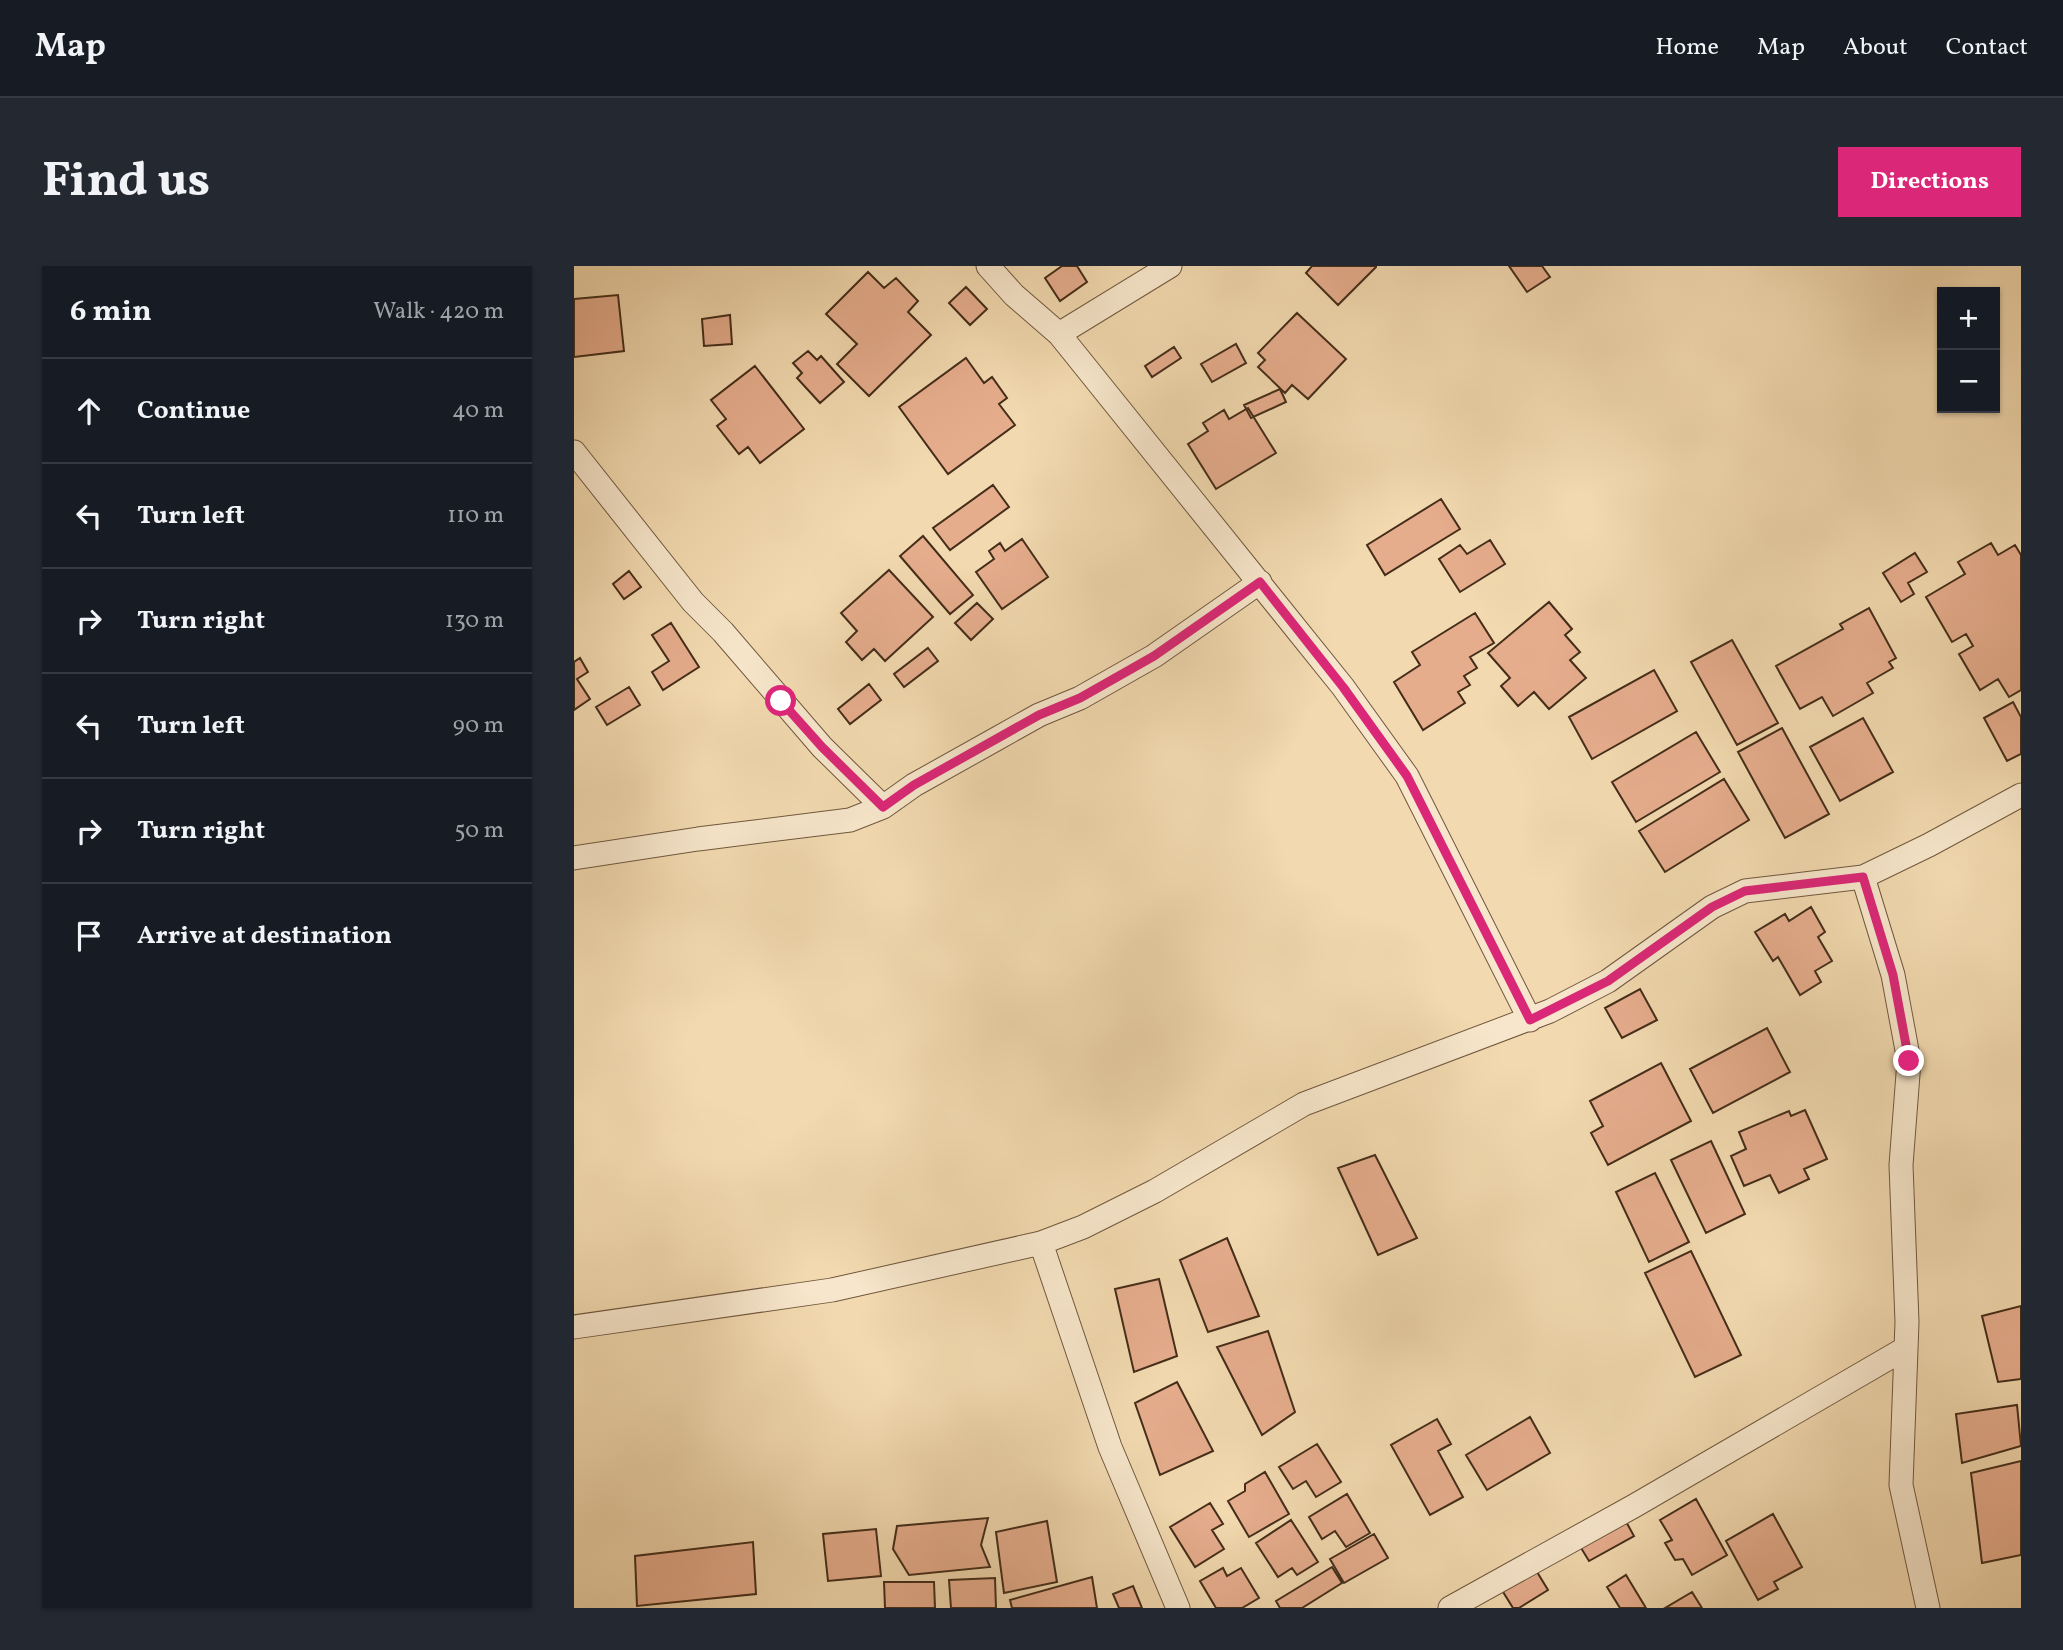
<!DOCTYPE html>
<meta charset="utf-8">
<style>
body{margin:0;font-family:Vollkorn,serif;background:#242831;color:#f1f3f6}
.controls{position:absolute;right:21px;top:21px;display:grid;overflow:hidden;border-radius:0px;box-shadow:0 2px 5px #0004}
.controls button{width:63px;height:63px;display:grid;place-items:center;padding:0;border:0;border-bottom:2px solid #363941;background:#171b24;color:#f1f3f6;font:35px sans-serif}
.stop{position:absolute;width:21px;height:21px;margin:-16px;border:5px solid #db2777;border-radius:50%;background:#fff}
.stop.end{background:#db2777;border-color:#fff;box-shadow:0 2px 7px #0008}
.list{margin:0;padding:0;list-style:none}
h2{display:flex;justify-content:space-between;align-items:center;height:91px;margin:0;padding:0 28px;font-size:30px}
h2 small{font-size:23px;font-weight:400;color:#9ea1a6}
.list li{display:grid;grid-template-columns:46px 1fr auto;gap:21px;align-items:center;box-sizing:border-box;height:105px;padding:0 28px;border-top:2px solid #363941}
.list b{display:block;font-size:26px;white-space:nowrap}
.list em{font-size:23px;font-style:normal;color:#9ea1a6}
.icon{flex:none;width:38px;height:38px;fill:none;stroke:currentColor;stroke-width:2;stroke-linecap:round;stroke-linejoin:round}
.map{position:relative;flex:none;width:1447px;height:1342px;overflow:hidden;border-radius:0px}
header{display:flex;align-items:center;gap:42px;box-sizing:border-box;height:98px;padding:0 35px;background:#171b24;border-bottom:2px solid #363941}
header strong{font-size:33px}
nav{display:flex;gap:38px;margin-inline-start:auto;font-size:24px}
.intro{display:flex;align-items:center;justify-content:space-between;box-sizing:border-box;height:168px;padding:0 42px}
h1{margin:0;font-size:49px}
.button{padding:18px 32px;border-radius:0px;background:#db2777;color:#fff;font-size:24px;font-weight:700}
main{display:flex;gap:42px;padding:0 42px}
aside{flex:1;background:#171b24;border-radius:0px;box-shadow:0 2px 5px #0004}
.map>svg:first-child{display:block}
.building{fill:#e6ad8d;stroke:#442d19;stroke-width:2}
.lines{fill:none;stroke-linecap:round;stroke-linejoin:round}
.minor-casing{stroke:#70583e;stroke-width:25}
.minor{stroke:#f7e6cb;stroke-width:23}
.route{stroke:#db2777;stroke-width:9}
</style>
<header>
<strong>Map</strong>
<nav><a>Home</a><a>Map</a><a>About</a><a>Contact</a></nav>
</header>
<div class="intro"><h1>Find us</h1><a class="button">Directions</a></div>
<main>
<aside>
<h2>6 min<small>Walk · 420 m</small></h2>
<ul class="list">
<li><svg class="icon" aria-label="ahead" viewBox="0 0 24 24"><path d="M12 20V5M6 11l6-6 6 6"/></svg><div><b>Continue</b></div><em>40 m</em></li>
<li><svg class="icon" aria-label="left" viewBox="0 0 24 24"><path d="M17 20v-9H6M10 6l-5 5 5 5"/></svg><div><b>Turn left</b></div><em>110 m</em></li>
<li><svg class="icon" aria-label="right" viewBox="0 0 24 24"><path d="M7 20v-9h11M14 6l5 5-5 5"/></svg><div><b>Turn right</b></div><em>130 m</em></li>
<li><svg class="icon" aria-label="left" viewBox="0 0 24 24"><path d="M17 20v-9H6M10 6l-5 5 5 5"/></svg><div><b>Turn left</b></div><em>90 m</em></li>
<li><svg class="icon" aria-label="right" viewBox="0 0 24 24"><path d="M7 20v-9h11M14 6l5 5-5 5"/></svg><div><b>Turn right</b></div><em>50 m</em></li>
<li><svg class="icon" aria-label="arrive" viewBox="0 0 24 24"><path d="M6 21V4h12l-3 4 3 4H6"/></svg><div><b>Arrive at destination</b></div></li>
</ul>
</aside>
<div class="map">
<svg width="1447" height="1342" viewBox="0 0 1447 1342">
<rect width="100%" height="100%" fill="#f2d9af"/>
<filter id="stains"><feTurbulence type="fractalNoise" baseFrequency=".00286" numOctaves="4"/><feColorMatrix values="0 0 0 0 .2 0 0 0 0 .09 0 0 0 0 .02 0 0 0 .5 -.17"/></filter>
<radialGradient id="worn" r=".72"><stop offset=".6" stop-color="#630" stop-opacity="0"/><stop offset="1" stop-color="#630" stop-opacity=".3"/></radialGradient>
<path class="building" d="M 488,0 L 503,0 L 513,16 L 486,35 L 471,12 Z
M 738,0 L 802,0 L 802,1 L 764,39 L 732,7 Z
M 935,0 L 968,0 L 976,11 L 953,26 Z
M 294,6 L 310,22 L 322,12 L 344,35 L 334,46 L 357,69 L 295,130 L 263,98 L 283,78 L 252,48 Z
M 392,21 L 413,43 L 396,59 L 375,37 Z
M 44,29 L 50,85 L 0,91 L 0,33 Z
M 723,47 L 772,93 L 734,133 L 718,119 L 711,127 L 684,101 L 691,94 L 684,87 Z
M 156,49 L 158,78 L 130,80 L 128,53 Z
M 662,78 L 672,97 L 638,116 L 627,98 Z
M 600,81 L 607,92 L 578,111 L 571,100 Z
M 234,85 L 243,94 L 247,90 L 270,116 L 246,137 L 223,112 L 228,107 L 219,97 Z
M 392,92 L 410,117 L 418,111 L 433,132 L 425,138 L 441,159 L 374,208 L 325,141 Z
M 181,100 L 230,163 L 186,197 L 174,181 L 165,188 L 143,160 L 152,153 L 137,134 Z
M 706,123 L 712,136 L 677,152 L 670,139 Z
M 674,142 L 702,187 L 642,223 L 614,178 L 634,165 L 629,157 L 650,144 L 655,153 Z
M 419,219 L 435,241 L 376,284 L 359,262 Z
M 867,233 L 886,263 L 811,309 L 793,279 Z
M 349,270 L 399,329 L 376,348 L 326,290 Z
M 448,273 L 474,311 L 428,343 L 402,306 L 420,293 L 415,285 L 426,277 L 431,285 Z
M 916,274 L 931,298 L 886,326 L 865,293 L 886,279 L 893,288 Z
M 1417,277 L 1424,289 L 1441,279 L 1447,289 L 1447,424 L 1435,431 L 1424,413 L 1406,424 L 1385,388 L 1399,380 L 1392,368 L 1378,376 L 1352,331 L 1391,308 L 1384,296 Z
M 1341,287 L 1353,306 L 1334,317 L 1340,328 L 1327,336 L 1309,307 Z
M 315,304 L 359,351 L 311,395 L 300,383 L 288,394 L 272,376 L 283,365 L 267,347 Z
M 55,305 L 67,321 L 50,333 L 39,318 Z
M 975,336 L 998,363 L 991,369 L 1006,386 L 996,394 L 1012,412 L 975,443 L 960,426 L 944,440 L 927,420 L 936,412 L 914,387 Z
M 403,337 L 419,353 L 397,374 L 381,357 Z
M 1295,342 L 1322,392 L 1315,396 L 1319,402 L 1293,417 L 1299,427 L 1259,450 L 1248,431 L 1226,443 L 1202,400 L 1269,363 L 1266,358 Z
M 901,347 L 920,377 L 896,391 L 903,402 L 890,410 L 896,419 L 884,426 L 891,437 L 849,464 L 820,416 L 846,399 L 838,386 Z
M 97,357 L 125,401 L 89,424 L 78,406 L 95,395 L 78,369 Z
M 1158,374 L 1204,457 L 1163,479 L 1117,396 Z
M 354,382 L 364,395 L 330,421 L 320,408 Z
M 6,392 L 14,406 L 3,413 L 16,433 L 0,444 L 0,396 Z
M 1080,404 L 1103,445 L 1018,493 L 995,451 Z
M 295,418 L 307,434 L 276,458 L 264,443 Z
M 55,421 L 66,439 L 33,459 L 22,441 Z
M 1439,436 L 1447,451 L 1447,488 L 1433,495 L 1410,452 Z
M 1289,452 L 1319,506 L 1266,535 L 1236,481 Z
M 1208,462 L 1255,548 L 1211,572 L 1164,486 Z
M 1122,466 L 1146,506 L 1062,556 L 1038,516 Z
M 1150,513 L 1175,554 L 1091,606 L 1065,565 Z
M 1237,641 L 1251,666 L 1244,671 L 1258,695 L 1241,705 L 1247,716 L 1226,729 L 1204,691 L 1199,695 L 1181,666 L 1211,648 L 1215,655 Z
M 1066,723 L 1083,754 L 1048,772 L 1031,742 Z
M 1193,762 L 1216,806 L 1139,847 L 1116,803 Z
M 1087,797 L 1117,855 L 1034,899 L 1017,867 L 1029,860 L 1016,835 Z
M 1231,844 L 1253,893 L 1230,903 L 1235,913 L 1205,927 L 1196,909 L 1170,920 L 1157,890 L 1172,883 L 1165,866 L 1215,845 L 1217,850 Z
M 1137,875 L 1171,948 L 1132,967 L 1097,894 Z
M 801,889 L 843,972 L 804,989 L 764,902 Z
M 1081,907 L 1115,976 L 1075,996 L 1042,926 Z
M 653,972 L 685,1050 L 634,1066 L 606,994 Z
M 1117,985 L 1167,1089 L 1121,1111 L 1071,1007 Z
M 585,1013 L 603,1090 L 560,1106 L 541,1023 Z
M 1447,1040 L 1447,1113 L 1424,1116 L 1408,1050 Z
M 694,1065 L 721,1146 L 688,1169 L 643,1081 Z
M 603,1116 L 639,1185 L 586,1209 L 561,1137 Z
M 1443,1139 L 1447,1180 L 1388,1197 L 1382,1148 Z
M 956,1151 L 976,1187 L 913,1224 L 892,1189 Z
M 863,1153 L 877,1178 L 864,1185 L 889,1231 L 856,1249 L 817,1179 Z
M 743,1178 L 767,1216 L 742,1231 L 732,1215 L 719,1223 L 705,1201 Z
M 1447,1195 L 1447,1289 L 1408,1297 L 1397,1207 Z
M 691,1206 L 715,1248 L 675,1271 L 654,1235 L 671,1225 L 671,1218 Z
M 773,1228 L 796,1267 L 772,1281 L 761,1265 L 748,1273 L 735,1251 Z
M 1122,1233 L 1153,1289 L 1118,1309 L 1109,1293 L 1101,1294 L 1091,1277 L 1098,1274 L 1086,1254 Z
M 636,1237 L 649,1258 L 638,1264 L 650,1283 L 621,1301 L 596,1261 Z
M 1199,1248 L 1228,1301 L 1200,1316 L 1204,1323 L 1184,1334 L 1152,1275 Z
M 414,1252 L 407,1279 L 416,1301 L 335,1309 L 319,1283 L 323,1260 Z
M 1050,1252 L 1060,1270 L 1015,1295 L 1004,1277 Z
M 717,1254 L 744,1296 L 723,1309 L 718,1302 L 704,1311 L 682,1277 Z
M 473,1255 L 483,1316 L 430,1327 L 422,1266 Z
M 302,1263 L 307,1310 L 254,1315 L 249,1268 Z
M 800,1268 L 814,1292 L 770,1317 L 756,1293 Z
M 179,1276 L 182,1328 L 63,1340 L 61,1290 Z
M 758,1301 L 768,1317 L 728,1342 L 706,1342 L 702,1335 Z
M 960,1301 L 974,1324 L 945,1342 L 939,1342 L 926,1321 Z
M 649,1302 L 653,1310 L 667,1302 L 685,1332 L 668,1342 L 642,1342 L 626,1315 Z
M 1052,1309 L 1072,1342 L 1046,1342 L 1033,1321 Z
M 518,1311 L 523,1342 L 438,1342 L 436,1334 Z
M 421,1312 L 422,1342 L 377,1342 L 375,1314 Z
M 310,1316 L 360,1316 L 361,1342 L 311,1342 Z
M 559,1320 L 568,1342 L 545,1342 L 539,1328 Z
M 1118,1326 L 1128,1342 L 1091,1342 Z"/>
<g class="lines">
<g class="minor-casing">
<path id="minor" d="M 414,0 L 440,29 L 485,68 L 769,421 L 833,510 L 956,754
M 485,68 L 596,0
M 0,186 L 119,336 L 149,366 L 248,481 L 309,541 L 340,519 L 424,472 L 465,449 L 506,432 L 580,390 L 686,316
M 0,592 L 124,573 L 276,554 L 309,541
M 1289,611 L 1319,709 L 1335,795 L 1327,899 L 1333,1056 L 1327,1219 L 1354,1342
M 0,1061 L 258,1024 L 467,977
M 604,1342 L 536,1181 L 467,977 L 509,961 L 581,925 L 730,838 L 976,745 L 1034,715 L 1138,641 L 1171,625 L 1289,611 L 1355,579 L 1447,529
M 876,1342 L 1060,1240 L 1332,1082"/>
</g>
<use href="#minor" class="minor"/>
</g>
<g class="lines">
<path class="route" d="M 207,435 L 248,481 L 309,541 L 340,519 L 424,472 L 465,449 L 506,432 L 580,390 L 686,316 L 769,421 L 833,510 L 956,754 L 1034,715 L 1138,641 L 1171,625 L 1289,611 L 1319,709 L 1335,795"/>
</g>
<rect width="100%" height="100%" filter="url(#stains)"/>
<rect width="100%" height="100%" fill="url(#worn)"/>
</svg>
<div class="controls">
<button>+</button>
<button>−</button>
</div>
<div class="stop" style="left:207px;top:435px"></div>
<div class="stop end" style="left:1335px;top:795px"></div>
</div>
</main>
